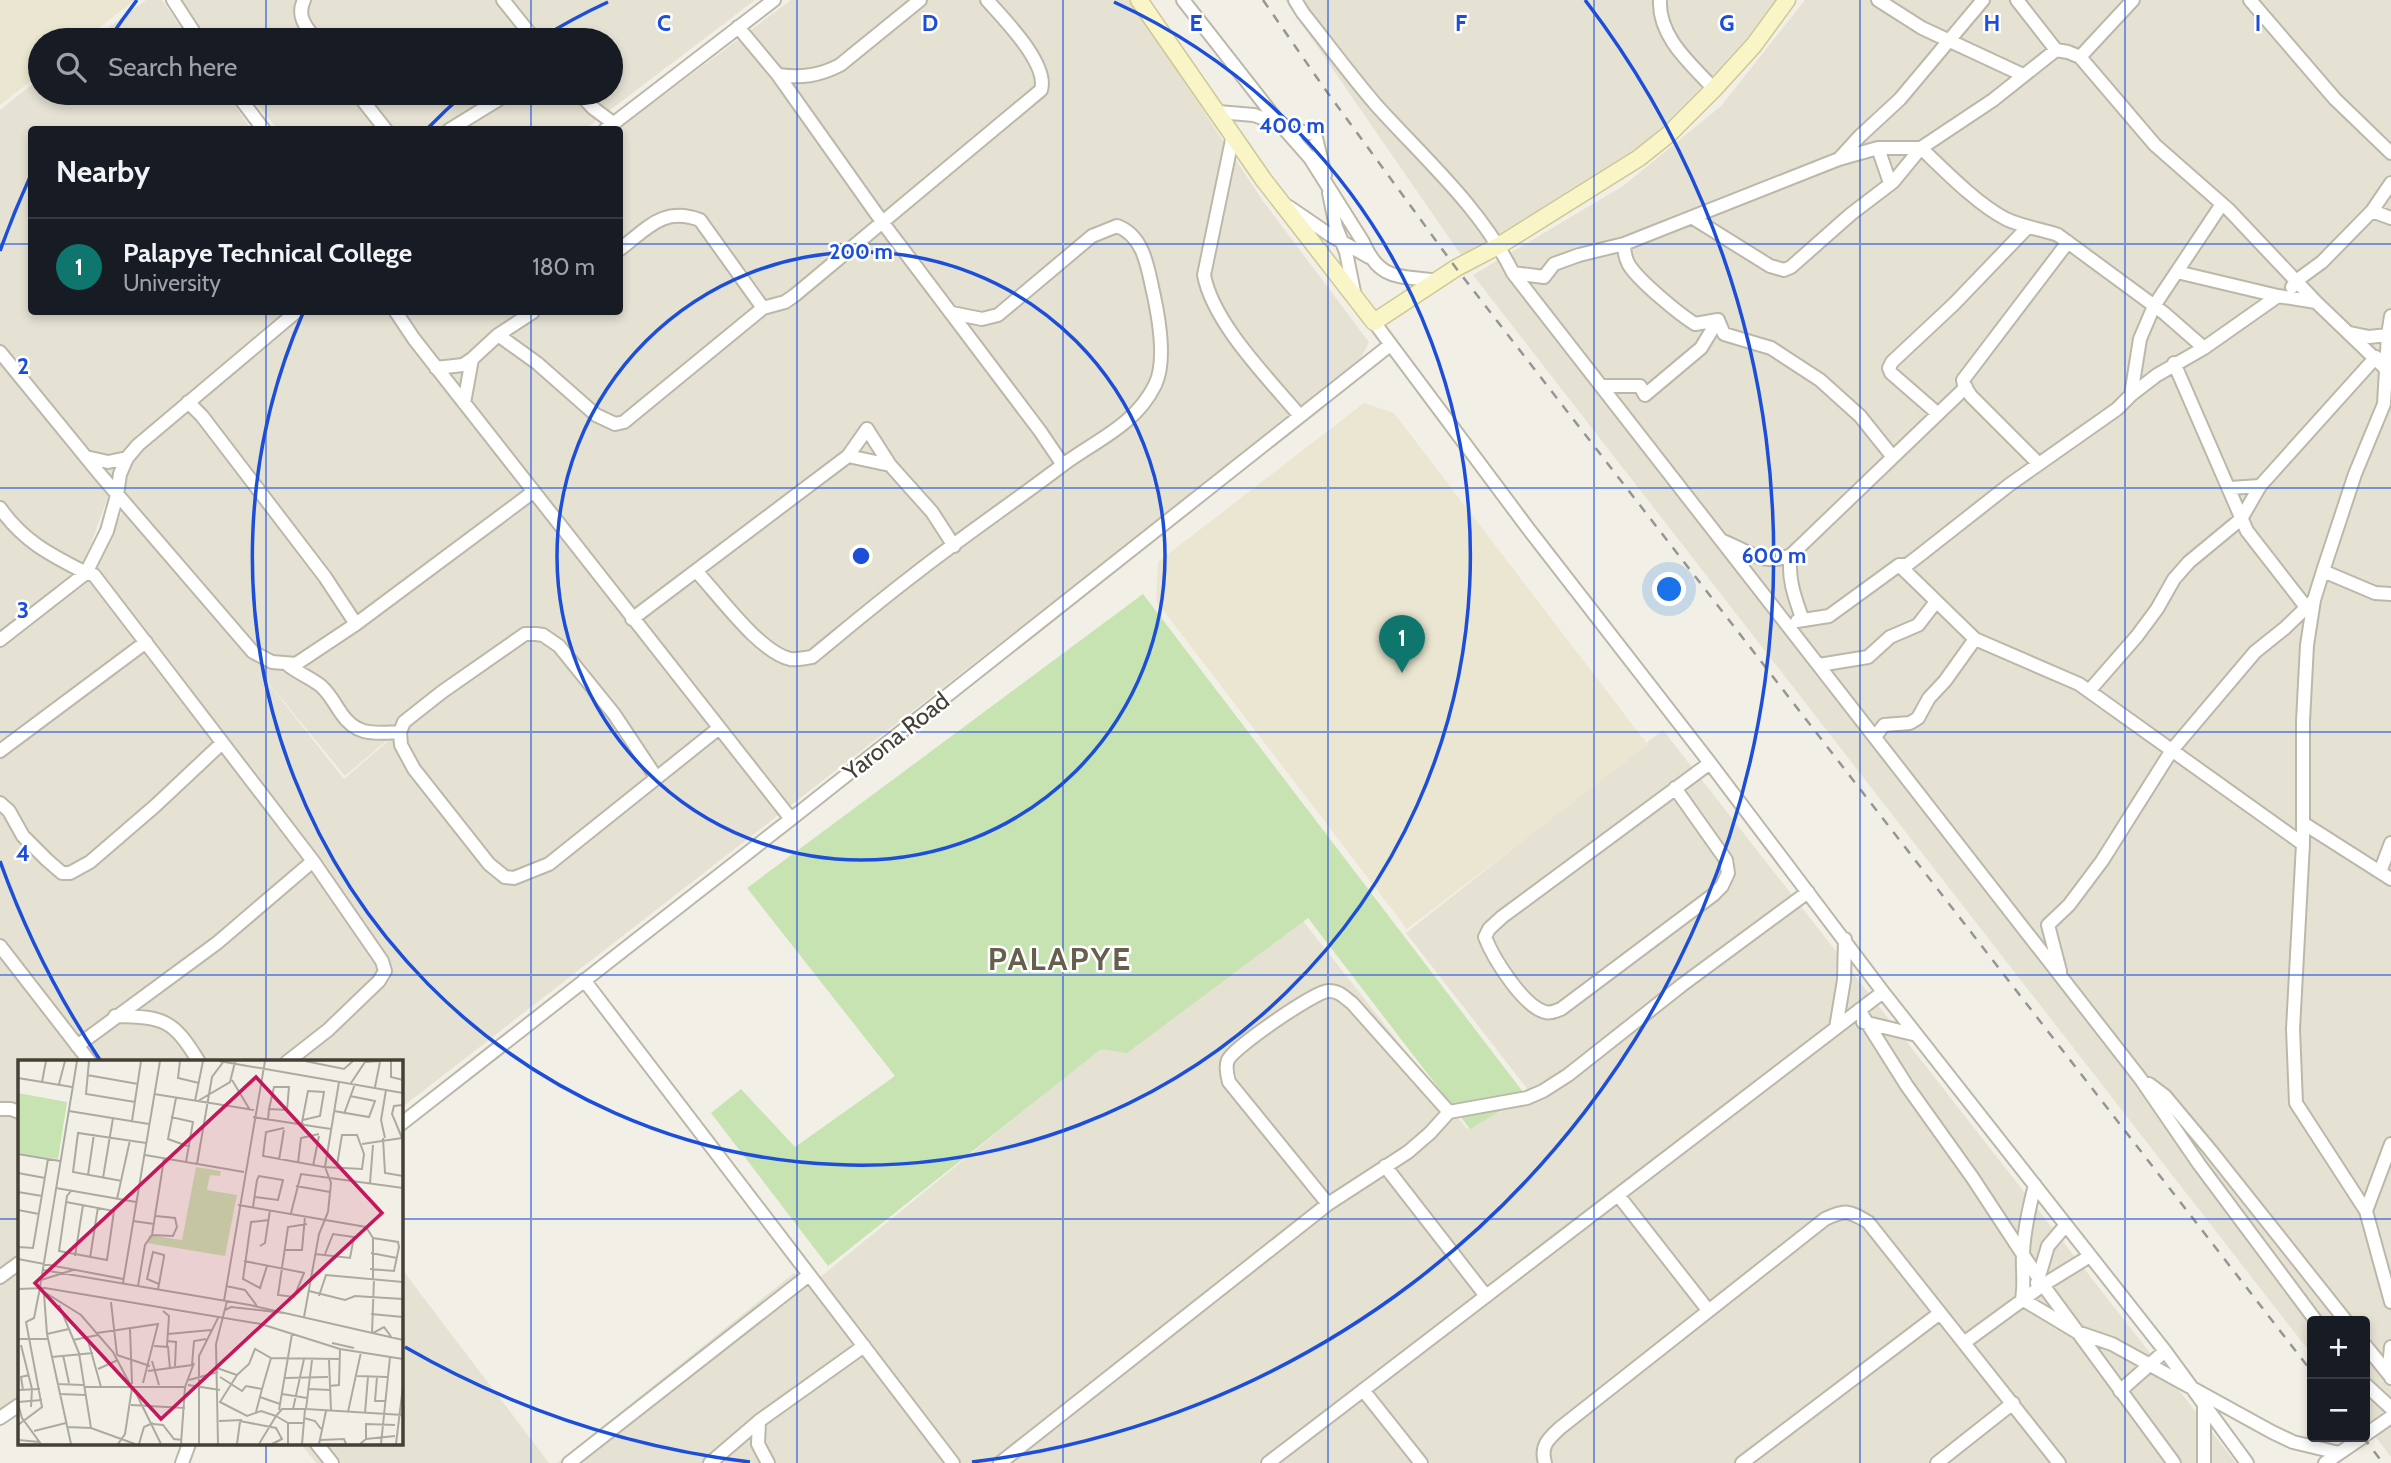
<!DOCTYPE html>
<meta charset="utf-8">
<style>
body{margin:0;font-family:Cabin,sans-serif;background:#20242c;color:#f1f3f6}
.controls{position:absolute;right:21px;bottom:21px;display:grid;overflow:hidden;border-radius:7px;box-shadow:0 4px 10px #0003}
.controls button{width:63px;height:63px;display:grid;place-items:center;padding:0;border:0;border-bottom:2px solid #363941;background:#171b24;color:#f1f3f6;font:35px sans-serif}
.you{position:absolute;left:1670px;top:590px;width:24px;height:24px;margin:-18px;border:5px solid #fff;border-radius:50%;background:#1a73e8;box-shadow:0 0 0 10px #1a73e833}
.badge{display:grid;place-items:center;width:46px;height:46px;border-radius:50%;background:#0f766e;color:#fff;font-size:23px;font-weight:700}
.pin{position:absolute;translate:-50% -58px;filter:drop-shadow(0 2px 4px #0008)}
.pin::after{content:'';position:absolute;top:37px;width:24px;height:21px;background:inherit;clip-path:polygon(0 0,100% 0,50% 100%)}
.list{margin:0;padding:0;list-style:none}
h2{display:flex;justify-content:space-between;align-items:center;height:91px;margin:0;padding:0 28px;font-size:30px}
h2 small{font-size:23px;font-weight:400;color:#9ea1a6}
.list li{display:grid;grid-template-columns:46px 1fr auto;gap:21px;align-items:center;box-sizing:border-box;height:98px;padding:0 28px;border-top:2px solid #363941}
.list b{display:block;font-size:26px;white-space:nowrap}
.list p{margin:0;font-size:23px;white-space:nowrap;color:#9ea1a6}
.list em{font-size:23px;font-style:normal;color:#9ea1a6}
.icon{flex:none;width:38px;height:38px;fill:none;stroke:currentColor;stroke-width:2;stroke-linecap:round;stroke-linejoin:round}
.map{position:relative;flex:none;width:2391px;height:1463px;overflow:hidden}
.search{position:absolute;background:#171b24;box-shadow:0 4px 10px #0003;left:28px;top:28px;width:595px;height:77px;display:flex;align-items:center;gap:18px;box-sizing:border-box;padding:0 24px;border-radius:38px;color:#9ea1a6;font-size:26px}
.panel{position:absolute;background:#171b24;box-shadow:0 4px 10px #0003;left:28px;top:126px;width:595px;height:189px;border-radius:7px}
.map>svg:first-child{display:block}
.residential{fill:#e5e2d4;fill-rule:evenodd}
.education{fill:#eae6d1}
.green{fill:#c6e3b1}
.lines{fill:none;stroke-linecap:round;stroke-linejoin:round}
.street-casing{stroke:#bcb8a9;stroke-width:16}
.secondary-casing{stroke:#cec798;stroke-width:19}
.street{stroke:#fff;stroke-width:12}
.secondary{stroke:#faf5c7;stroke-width:16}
.rail{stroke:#959595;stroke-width:2.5;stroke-dasharray:9 9;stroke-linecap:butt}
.grid{fill:none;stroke:#1d4ed8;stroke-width:2;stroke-opacity:0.55}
.ring{fill:none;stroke:#1d4ed8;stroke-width:3.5}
.labels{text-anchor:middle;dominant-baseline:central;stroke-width:5;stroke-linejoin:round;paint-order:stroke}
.street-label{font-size:24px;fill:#444036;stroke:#fff}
.district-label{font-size:32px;font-weight:bold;letter-spacing:2px;fill:#665f4e;stroke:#fff}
.inset-road{fill:none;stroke:#acaaa0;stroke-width:2}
.view{fill:#c2185b;fill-opacity:0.15;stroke:#c2185b;stroke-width:3.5}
.inset-edge{fill:none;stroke:#444036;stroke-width:3.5}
.grid-label{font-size:23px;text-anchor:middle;font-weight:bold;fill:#1d4ed8;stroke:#fff;stroke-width:5;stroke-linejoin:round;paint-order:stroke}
.centre{fill:#1d4ed8;stroke:#fff;stroke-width:3.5}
.ring-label{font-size:21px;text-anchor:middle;font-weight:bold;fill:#1d4ed8;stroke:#fff;stroke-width:5;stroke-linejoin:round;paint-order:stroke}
</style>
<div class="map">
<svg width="2391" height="1463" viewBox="0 0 2391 1463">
<rect width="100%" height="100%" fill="#f2f0e6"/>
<path class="residential" d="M 146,0 L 162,0 L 190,40 L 92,40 Z
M 178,0 L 755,0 L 584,130 L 277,129 L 249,93 L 611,93 L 611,40 L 209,40 Z
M 791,0 L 1130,0 L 1263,201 L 1369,342 L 1357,366 L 401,1108 L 401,1062 L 19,1062 L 19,1399 L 0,1412 L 0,649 L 90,578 L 124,509 L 0,347 L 0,110 L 40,78 L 40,93 L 226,93 L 251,129 L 32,130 L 32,312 L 620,312 L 618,129 ZM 492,651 L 344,779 L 257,669 L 345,776 Z
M 1285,0 L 1780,0 L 1722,72 L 1631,155 L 1463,258 Z
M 1805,0 L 2391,0 L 2391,1457 L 2365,1423 L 2365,1321 L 2312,1321 L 2312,1355 L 1473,275 L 1623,186 L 1721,106 Z
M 0,356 L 109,494 L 81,571 L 0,632 Z
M 1663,730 L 2236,1463 L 557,1463 L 794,1273 L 807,1288 L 1100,1048 L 1127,1052 L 1303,921 L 1467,1129 L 1532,1095 L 1406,933 Z
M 401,1268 L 549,1463 L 316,1463 L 301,1444 L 401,1444 Z"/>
<path class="education" d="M 0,0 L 135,0 L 83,40 L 40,40 L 40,74 L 0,105 Z
M 1364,403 L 1394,413 L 1648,745 L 1407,929 L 1156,601 L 1158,562 Z"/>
<path class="green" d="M 1143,594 L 1526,1096 L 1470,1129 L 1308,918 L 1127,1053 L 1101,1049 L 828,1266 L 711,1113 L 741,1089 L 795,1147 L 895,1076 L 747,888 Z"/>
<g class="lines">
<g class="street-casing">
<path id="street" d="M 173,0 L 199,40
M 304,0 C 296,16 306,27 316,40
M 503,0 L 535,40
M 1183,0 L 1280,124 L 1310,158 L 1363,242 C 1380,282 1400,275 1437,281
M 1295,0 L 1303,13 C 1327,43 1351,76 1377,106 C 1425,159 1481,208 1513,273 L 2140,1078 L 2199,1164 L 2316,1321
M 1660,0 C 1658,37 1691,64 1714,89
M 1878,0 L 1922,28 L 2023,75
M 2017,0 L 2056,50
M 2133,0 L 2080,57 L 2155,145 L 2229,210 L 2316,302 L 2390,373
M 2250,0 L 2335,99 L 2391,153
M 738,27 L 778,75 L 883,223 L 1040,431 L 1063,465
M 778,75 C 801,78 819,76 840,65 L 920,0
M 236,93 L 264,130
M 357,93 L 386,130
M 579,93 L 593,108 L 613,123
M 1218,112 L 1254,115 L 1298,131 L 1315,134 L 1325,175
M 449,130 L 509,93
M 605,130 L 774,0
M 1233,135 L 1204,275 C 1213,323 1268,378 1300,416
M 1878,148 L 1890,183
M 1839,159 L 1878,148 L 1921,148 L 1993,100 L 2056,50 L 2068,52 L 2080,57
M 1329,193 L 1336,227 L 1346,252 L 1355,297
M 1289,207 L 1330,235 L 1369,257
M 2372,211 L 2391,218
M 1693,218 L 1770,266 L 1784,270 L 1791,267 L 1851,214 L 1893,182 L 1921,148 C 1945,171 1977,204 2006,219 C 2023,227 2041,229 2058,235 L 2164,313 L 2204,348
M 1624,244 C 1624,252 1625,258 1629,265 C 1639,281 1679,314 1695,324 L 1718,320 L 1724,334 L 1771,348 L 1820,380 L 1860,416 L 1892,456
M 620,249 C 647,229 663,206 700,220 L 763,308
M 2177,272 L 2278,296
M 1513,273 L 1544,277 L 1554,264 L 1579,255 L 1624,244 L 1839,159 L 1860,136 L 1900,99 L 1983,0
M 2292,287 L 2296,281 L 2322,262 L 2372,211 L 2391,183
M 396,312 L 414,339 L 791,819
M 1374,322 L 1527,527 L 1710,763 L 1883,992 L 2165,1351 L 2247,1463
M 2350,333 L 2369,337 L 2388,335 L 2391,316
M 2391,334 L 2388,335 L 2384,404 L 2355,474 L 2323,571 L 2314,600 L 2307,645 L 2303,721 L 2303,844 L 2293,1029 L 2296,1103 L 2366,1211 L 2391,1302
M 498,335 L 537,363 L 596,415 L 615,424 L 624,422 L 763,308 L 785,302 L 795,295 L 1041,90 C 1049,64 1003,18 987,0
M 0,352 L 98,472 L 253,652 L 272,662 L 296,664 L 356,624 L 533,492
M 2174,363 L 2247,531 L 2306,607
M 436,368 L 463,365 L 472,359
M 1602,386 L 1640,386 L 1645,395 L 1701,348 L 1718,320
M 2131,395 L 2140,339 L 2154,306 L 2222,204
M 188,402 L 202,416 L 325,577 L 356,624
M 464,403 L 472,359 L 498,335 L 533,312
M 1937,413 L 1891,373 L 1889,368 L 1892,362 L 1954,304 L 2027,228
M 848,456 L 867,429 L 890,465 L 932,512 L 954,546
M 86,457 L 108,462 L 127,458
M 2039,464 L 1971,396 L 1964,385 L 1963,380 L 2068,242
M 2230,488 L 2260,486
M 0,508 C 24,542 51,555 86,573 L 94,575 L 313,861 L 382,961 L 385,971 L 379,981 L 328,1030 L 287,1062
M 1723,541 C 1748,551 1764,567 1791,555
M 696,571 C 719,595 758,651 790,659 C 796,660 805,658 812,657 C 845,630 877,603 911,577 C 959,539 1011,504 1060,467 C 1094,441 1135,426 1155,385 C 1167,361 1158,313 1152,287 C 1147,263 1142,235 1117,226 L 1092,236 L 998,315 L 982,319 L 952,313
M 2323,571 L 2375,593 L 2391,594
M 1802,618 C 1795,598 1787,577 1791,555 L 1966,387
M 632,619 L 848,456 L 890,465
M 1797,621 L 1829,616 L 1899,565
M 0,640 L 86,573 L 107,531 L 117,495 L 120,474 L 127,458 L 138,445 L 296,312
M 288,665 C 298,673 311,678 321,686 C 330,694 334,703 341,713 C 357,737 375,733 400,732
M 1819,665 L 1868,657 L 1890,637 L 1918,625 L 1935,603
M 2089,691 L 2137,636 L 2157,609 L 2174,579 L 2189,562 L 2241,519 L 2260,486 L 2376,357
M 1875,737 L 1884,725 L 1910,723 L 1918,718 L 1929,698 L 1945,681 L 1975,639
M 0,751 L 146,642
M 656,777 L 614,714 L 559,646 L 543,635 L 536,634 L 525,634 L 442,692 L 404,722 L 400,732 L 401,745 L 414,769 L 489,864 L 505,877 L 514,878 L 549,864 L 719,728
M 1675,788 L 1726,860 L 1728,873 L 1722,886 L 1713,895 L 1561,1009 C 1555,1011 1551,1014 1545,1012 C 1523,1006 1493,958 1485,937 L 1489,929 L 1502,917 L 1710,763
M 0,803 L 9,811 L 23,836 L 47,860 L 62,873 L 70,873 L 90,862 L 155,806 L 221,744
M 2303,823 L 2391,879
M 2303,844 L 2079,684 L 1975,639 L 1899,565 L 1907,565 L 1920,555 L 2009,485 L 2117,409 L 2131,395 L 2157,375 L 2204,348 L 2278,296 L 2316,302
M 2380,872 L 2391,843
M 0,946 L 90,1062
M 2060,971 L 2048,925 L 2069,905 L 2102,861 L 2172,750 L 2255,652 L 2285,628 L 2314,600
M 584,980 L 953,1463
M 1859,1010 L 1907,1086 L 1972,1177 L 2043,1285 L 2174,1463
M 115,1016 C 164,1017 173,1019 199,1062
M 1863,1022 L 1917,1035
M 1836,1028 L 1844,980 L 1845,939
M 77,1046 L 217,943 L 313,861
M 2149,1084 L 2165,1096 L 2211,1151 L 2346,1321
M 0,1109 L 11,1109 L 19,1112
M 401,1124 L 791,819 L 1390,345
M 1385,1166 L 1486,1296
M 2035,1185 C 2029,1208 2024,1230 2023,1253 C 2022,1269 2025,1283 2022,1299 L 2077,1332 L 2112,1344 L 2272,1432 L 2293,1442 L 2339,1453
M 1618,1195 L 1708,1310
M 1328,1204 L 1229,1082 C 1227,1075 1225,1067 1228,1060 C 1233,1048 1314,992 1328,991 C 1338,990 1344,997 1352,1003 L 1449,1112
M 2366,1211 L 2391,1144
M 0,1277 L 19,1263
M 2037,1283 L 2048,1246 L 2066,1225
M 1965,1342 L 2043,1285 L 2090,1256
M 2365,1345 L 2391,1377
M 2391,1378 L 2389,1366 L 2391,1347
M 2365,1384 L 2391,1408
M 1363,1390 L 1421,1463
M 2120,1391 L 2165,1351
M 0,1418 L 19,1405
M 759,1421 L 758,1444 L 768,1463
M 2365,1435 L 2391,1417
M 317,1444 L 332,1463
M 182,1463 L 189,1444
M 569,1463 L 809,1275
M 710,1463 L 759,1421 L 864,1346
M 1000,1463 L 1328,1204 L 1408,1152 L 1430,1133 L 1449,1112 L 1527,1098 L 1543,1091 L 1568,1075 L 1682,985 L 1808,892
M 1268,1463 L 1883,992
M 1545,1463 C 1540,1446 1548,1439 1560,1428 L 1825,1219 C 1846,1209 1849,1211 1868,1222 L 2059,1463
M 1742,1463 L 1940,1313
M 1937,1463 L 2013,1403
M 2204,1463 L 2204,1406
M 2325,1463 L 2363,1437"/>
</g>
<g class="secondary-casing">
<path id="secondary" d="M 1139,0 L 1263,179 L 1374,322 L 1456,268 L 1500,245 L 1639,158 L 1669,134 L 1714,89 L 1754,45 L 1787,0"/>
</g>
<use href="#street" class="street"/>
<use href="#secondary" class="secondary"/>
<path class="rail" d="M 1263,0 L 1322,85 L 1456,268 L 2312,1372
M 2363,1437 L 2383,1463"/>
</g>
<path class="grid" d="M 266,0 L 266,40M 531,0 L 531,40M 797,0 L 797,1463M 1063,0 L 1063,1463M 1328,0 L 1328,1463M 1594,0 L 1594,1463M 1860,0 L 1860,1463M 2125,0 L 2125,1463M 266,93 L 266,130M 531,93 L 531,130M 0,244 L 32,244M 620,244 L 2391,244M 266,312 L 266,1062M 531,312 L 531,1463M 0,488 L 2391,488M 0,732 L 2391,732M 0,975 L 2391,975M 0,1219 L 19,1219M 401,1219 L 2391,1219M 266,1444 L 266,1463"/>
<g class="ring">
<circle cx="861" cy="556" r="304"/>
<path d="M427 129A609 609 0 0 1 465 93M538 40A609 609 0 0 1 608 2M1114 2A609 609 0 1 1 303 313"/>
<path d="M750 1462A913 913 0 0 1 405 1347M100 1060A913 913 0 0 1 0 861M0 251A913 913 0 0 1 30 177M109 39A913 913 0 0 1 137 0M1585 0A913 913 0 0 1 972 1462"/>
</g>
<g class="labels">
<g class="street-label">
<text transform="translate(896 736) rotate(-38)">Yarona Road</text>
</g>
<g class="district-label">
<text x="1060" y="958">PALAPYE</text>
</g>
</g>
<g transform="translate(18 1060)">
<rect width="385" height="385" fill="#f2f0e6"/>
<path d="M 0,33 L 49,42 L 40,99 L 0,93 ZM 178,107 L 203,111 L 202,116 L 192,115 L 189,130 L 219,135 L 207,196 L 129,183 L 131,175 L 164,180 Z" fill="#c6e3b1"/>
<path class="inset-road" d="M 71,1 L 68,34 L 117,42M 162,1 L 160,18 L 181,23M 201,1 L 385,33M 287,1 L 326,9 L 335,1M 373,1 L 373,17 L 385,20M 69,15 L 120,24M 0,18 L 54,27M 214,20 L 232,50M 24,22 L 28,1M 333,23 L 347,2 L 363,1M 41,24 L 47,1M 357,27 L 362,2M 136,34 L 236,50M 158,38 L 150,79 L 172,87M 177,41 L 185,1M 180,41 L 212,22 L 217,2M 51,51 L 131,64M 316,51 L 351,57 L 357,41 L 332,36M 326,54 L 337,24M 153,57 L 175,62 L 168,102M 235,57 L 313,69M 250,60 L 251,49 L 256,27 L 271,27 L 269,50 L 251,49M 114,61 L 123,1M 285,65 L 284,62 L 290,31 L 306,32 L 302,56 L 285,60M 266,68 L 248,72 L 245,96 L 306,107 L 344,109 L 346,94 L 339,75 L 324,75 L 319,105M 365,78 L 367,113 L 385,116M 367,78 L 363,60 L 368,30M 384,78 L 374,54 L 376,46 L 385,45M 344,84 L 384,78M 0,94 L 42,101M 127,95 L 226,112M 261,100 L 266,70M 280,103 L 283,78 L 301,74M 179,104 L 194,17 L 206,1M 295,106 L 301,76M 0,113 L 27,118M 70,115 L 76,74M 85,118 L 95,58M 104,121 L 55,112 L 60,73 L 128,83M 352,123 L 355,85M 278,126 L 312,132M 38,128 L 118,142M 0,132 L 24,136M 99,139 L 112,80M 48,142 L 96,151 L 89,200 L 41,191 L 49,136 L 53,131M 220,145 L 348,167 L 355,178 L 355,219M 235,147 L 239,120 L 241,116 L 265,120 L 260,140 L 237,137M 0,150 L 21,154M 273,153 L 283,114 L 385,128M 115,161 L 136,164M 134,175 L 155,176 L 159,167 L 157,158 L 138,156M 242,186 L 247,183 L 252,150M 0,187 L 15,188 L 30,99M 267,190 L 284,190 L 287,156M 353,193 L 379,198M 297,194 L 332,198 L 336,177 L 315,174 L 307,194M 57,196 L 65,145M 72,198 L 80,147M 0,199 L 105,219M 226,201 L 287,213M 249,206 L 242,228 L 225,219 L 233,162 L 251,160M 352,209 L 376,211 L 381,187 L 380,182 L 355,178M 25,210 L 232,245 L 385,280M 286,213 L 276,237 L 260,235 L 270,167 L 289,164M 23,220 L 55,210M 105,223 L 142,1M 120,226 L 127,185 L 134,175 L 146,99M 208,226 L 227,230 L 239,246M 0,229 L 27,228 L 243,264 L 322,289 L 385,299M 140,229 L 141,224 L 146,197 L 146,195 L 135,192 L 129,219 L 141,224M 23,230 L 63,255 L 95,292 L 114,328 L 107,374 L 100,384M 291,231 L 327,240 L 337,236 L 385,239M 26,234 L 29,274 L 53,384M 301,236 L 308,215 L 385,222M 206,241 L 247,1M 93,242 L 99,295M 41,245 L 51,269M 207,250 L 213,247 L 266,253M 145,251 L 151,256 L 149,286M 353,254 L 385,257M 286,257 L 301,174 L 310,152 L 313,123 L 307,107 L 321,22M 112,269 L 114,324M 79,273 L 140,264 L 125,323M 354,273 L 356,219M 355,273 L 366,267 L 374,278M 29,274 L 51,269 L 61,293 L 73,368M 150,274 L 193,270M 69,277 L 83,327M 0,279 L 30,279M 55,280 L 80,275M 149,281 L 158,282 L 157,306M 314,283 L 336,288M 3,285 L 14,329 L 13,347M 136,286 L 150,287 L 152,309M 45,295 L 51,323M 99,295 L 132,306M 34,297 L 75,293M 311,300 L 313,351M 134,301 L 141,325M 199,308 L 219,315 L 202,342 L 229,356 L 243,351 L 258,356 L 264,349 L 288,349 L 385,355M 80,309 L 100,300M 130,311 L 174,305 L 176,281 L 188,279M 219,315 L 231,304 L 237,289 L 253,298 L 322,299M 339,316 L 369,317M 202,317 L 224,331 L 228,326 L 244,329 L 238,352M 359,317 L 357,341 L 367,341M 267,318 L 310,317M 171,320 L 200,312M 39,324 L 65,325M 170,325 L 202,330M 311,326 L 321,325 L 322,289M 66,327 L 167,327 L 163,384M 115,327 L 143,384M 167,327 L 176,303M 244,329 L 253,298M 291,329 L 312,330M 0,330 L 22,329M 5,330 L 3,317 L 11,315M 41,334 L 68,335M 264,334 L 289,338M 242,337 L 262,344M 0,342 L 24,340M 0,344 L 4,358 L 23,384M 113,345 L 167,348M 275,349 L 286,299M 288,349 L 294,300M 261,350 L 274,274M 330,352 L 343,292M 347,353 L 350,317M 286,358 L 297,361 L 303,369M 201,361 L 224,360M 222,361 L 258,368 L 264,379 L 254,384M 135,364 L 145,365 L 156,379 L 164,380M 0,365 L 24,347 L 8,262 L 16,258 L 21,233 L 59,1M 49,367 L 73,368 L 117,384M 16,371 L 48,363M 348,379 L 348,364 L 377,365M 0,380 L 22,382M 302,380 L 326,379 L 328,384M 121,384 L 126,367 L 135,363M 181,384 L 181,296 L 200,258M 200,384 L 198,284 L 209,241M 219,384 L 222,362M 241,384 L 258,356 L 270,363M 270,384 L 270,363 L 285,363M 284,384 L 287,349M 301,384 L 308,351M 342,384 L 348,379 L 377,376M 363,384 L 372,297M 378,384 L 385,326"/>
<path class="view" d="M 238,17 L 364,153 L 143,359 L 17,223 Z"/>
<rect width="385" height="385" class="inset-edge"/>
</g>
<g class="grid-label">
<text x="664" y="31">C</text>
<text x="930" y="31">D</text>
<text x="1196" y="31">E</text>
<text x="1461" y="31">F</text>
<text x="1727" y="31">G</text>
<text x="1992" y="31">H</text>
<text x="2258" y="31">I</text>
<text x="23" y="374">2</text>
<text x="23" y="618">3</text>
<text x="23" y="861">4</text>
</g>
<circle cx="861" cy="556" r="10" class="centre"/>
<g class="ring-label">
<text x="1292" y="133">400 m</text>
<text x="861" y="259">200 m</text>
<text x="1774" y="563">600 m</text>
</g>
</svg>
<div class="controls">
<button>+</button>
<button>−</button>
</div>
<div class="you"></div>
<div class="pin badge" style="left:1402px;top:673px">1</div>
<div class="search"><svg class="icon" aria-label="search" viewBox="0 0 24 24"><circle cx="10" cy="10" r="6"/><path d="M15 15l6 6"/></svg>Search here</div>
<section class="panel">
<h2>Nearby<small></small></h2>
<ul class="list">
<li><span class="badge">1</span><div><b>Palapye Technical College</b><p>University</p></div><em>180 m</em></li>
</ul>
</section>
</div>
